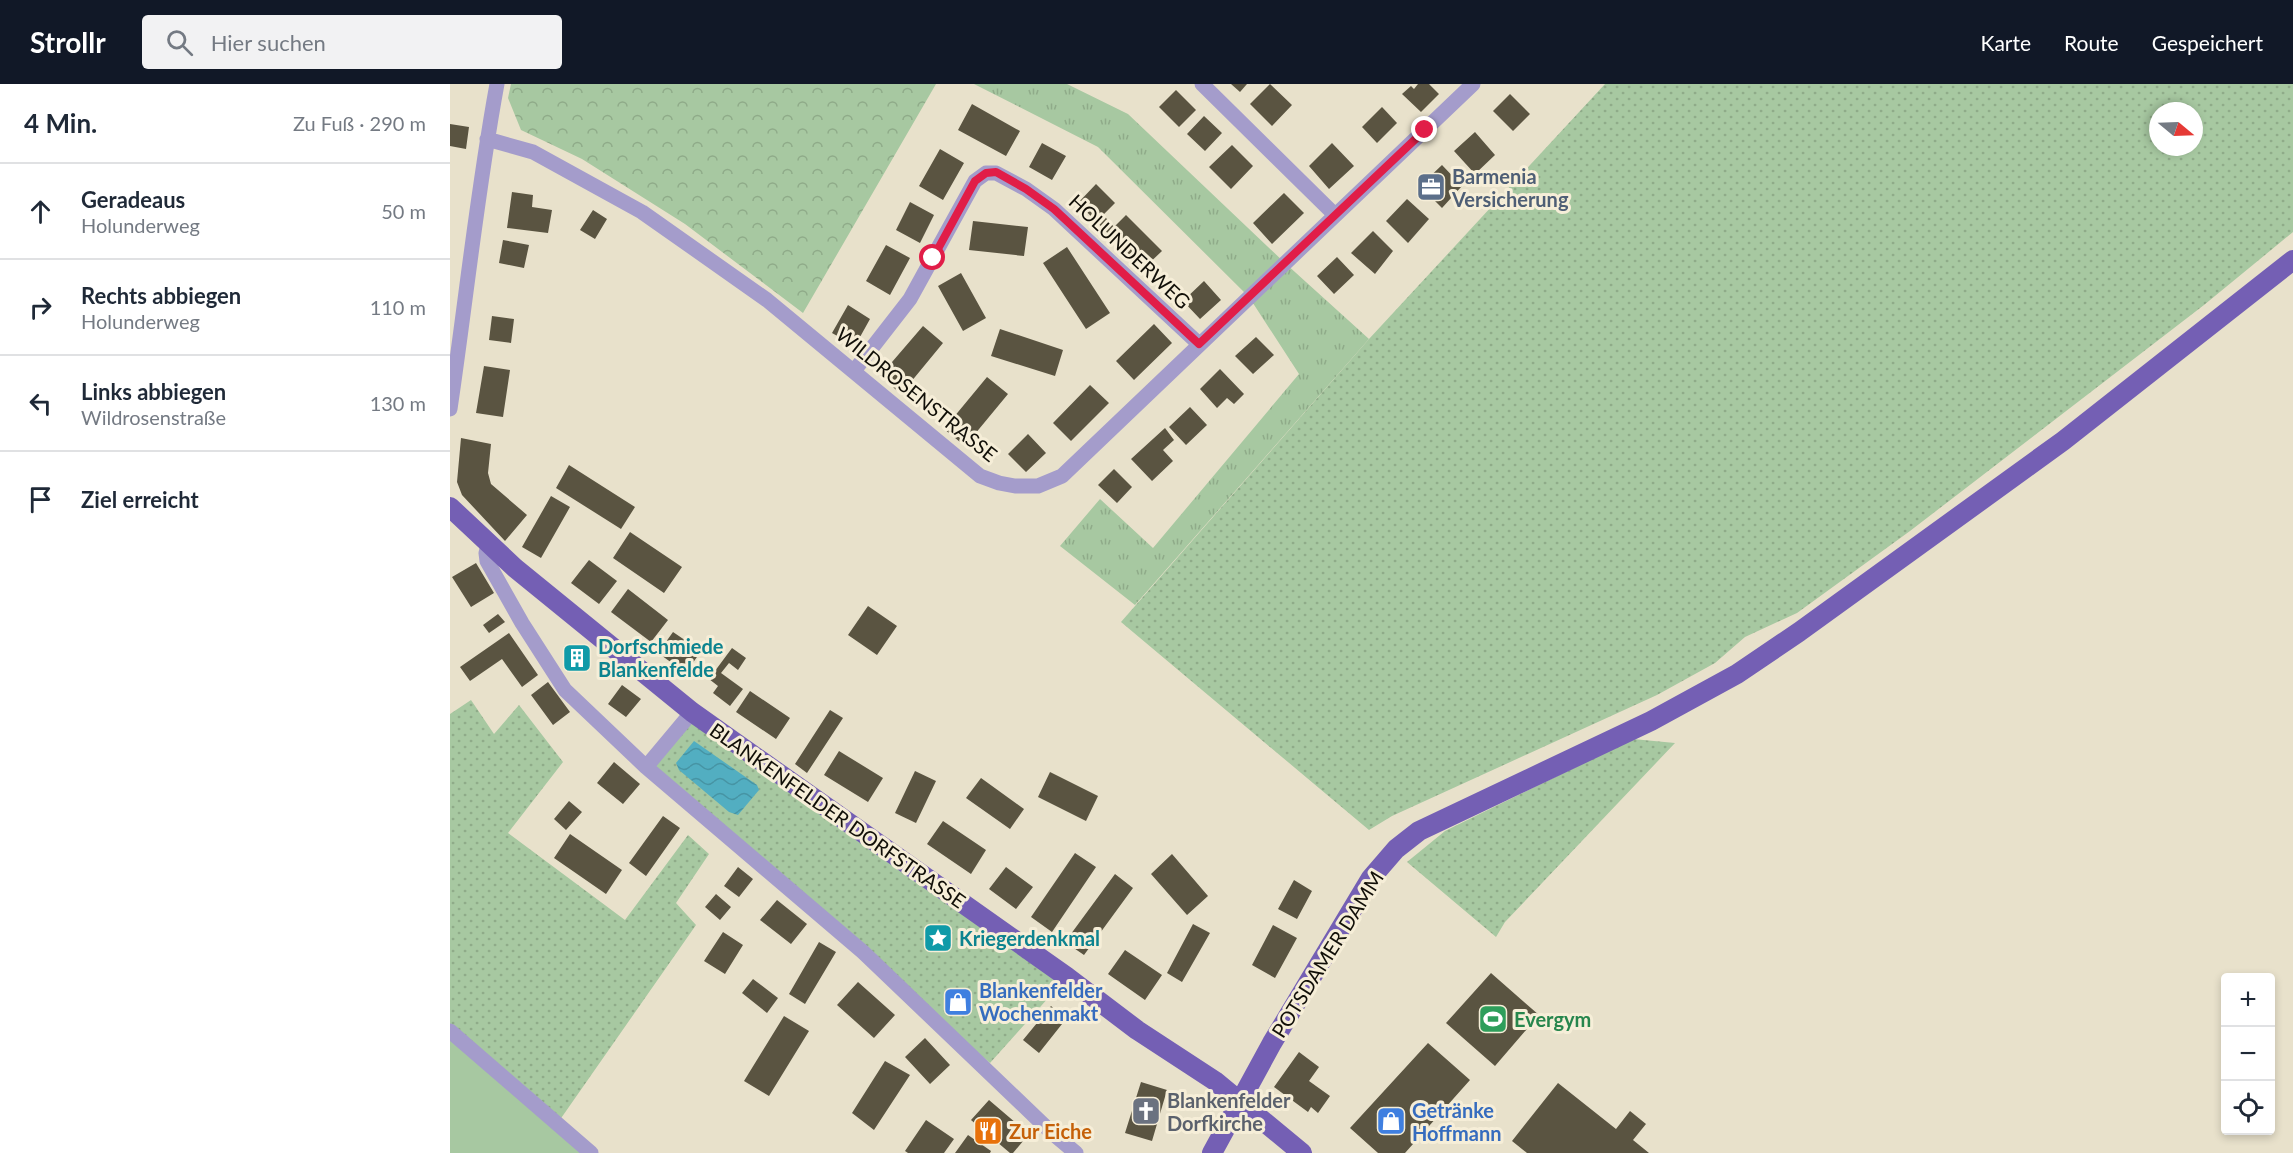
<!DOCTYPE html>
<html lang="de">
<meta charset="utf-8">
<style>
body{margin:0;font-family:Lato,sans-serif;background:#f2f2f3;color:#1f2937}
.controls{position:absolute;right:18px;bottom:18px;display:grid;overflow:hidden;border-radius:6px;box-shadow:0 3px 9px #0003}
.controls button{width:54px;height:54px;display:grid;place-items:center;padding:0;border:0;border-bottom:2px solid #e0e1e3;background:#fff;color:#1f2937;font:30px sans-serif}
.compass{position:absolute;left:1699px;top:18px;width:54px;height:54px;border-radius:50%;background:#fff;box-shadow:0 3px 9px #0003;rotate:109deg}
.stop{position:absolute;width:18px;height:18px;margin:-14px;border:4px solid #e11d48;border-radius:50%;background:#fff}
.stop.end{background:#e11d48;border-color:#fff;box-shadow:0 2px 6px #0008}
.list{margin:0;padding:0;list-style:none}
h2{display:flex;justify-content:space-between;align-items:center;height:78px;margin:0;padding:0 24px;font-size:26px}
h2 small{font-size:20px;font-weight:400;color:#747a83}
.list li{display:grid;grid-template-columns:39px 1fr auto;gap:18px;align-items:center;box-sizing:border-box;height:96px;padding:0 24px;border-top:2px solid #e0e1e3}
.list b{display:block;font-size:22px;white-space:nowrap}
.list p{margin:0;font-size:20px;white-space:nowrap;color:#747a83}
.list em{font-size:20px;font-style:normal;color:#747a83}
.icon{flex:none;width:33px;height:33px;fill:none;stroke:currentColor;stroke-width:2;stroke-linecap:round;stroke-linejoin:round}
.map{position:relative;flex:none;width:1843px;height:1069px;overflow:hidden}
header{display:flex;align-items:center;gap:36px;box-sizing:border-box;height:84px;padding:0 30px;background:#111827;color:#fff}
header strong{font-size:28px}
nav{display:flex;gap:33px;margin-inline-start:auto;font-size:21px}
.search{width:420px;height:54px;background:#f2f2f3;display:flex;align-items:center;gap:15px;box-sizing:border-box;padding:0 21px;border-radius:6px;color:#747a83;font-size:22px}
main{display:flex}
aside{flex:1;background:#fff}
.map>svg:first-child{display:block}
.grass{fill:url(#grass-dots);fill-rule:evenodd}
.forest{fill:url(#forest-crowns)}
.park{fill:url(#park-tufts)}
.garden{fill:#a7c8a1}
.water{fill:url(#water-waves)}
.building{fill:#5a5441}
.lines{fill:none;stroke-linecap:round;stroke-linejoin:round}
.minor{stroke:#a49ccb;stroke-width:15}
.major{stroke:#745fb4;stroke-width:20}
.route{stroke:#e11d48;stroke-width:8}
.labels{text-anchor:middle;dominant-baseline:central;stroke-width:6;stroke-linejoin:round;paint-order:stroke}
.service-label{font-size:20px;font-weight:bold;fill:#4e5e75;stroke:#f6eed8;text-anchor:start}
.street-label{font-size:20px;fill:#110f08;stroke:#f6eed8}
.culture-label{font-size:20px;font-weight:bold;fill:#0d838f;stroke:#f6eed8;text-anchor:start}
.shop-label{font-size:20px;font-weight:bold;fill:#366cbe;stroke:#f6eed8;text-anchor:start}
.leisure-label{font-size:20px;font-weight:bold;fill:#27864d;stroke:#f6eed8;text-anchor:start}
.worship-label{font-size:20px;font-weight:bold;fill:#5b616d;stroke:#f6eed8;text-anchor:start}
.food-label{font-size:20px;font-weight:bold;fill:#c56008;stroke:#f6eed8;text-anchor:start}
</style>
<header>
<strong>Strollr</strong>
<div class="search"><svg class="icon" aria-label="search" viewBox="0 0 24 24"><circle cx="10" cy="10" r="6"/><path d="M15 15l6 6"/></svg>Hier suchen</div>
<nav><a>Karte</a><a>Route</a><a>Gespeichert</a></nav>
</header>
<main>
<aside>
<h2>4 Min.<small>Zu Fuß · 290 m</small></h2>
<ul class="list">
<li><svg class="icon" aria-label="ahead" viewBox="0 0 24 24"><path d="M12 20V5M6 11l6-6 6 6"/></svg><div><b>Geradeaus</b><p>Holunderweg</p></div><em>50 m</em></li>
<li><svg class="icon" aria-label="right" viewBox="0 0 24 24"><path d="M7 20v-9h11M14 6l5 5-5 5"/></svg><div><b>Rechts abbiegen</b><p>Holunderweg</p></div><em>110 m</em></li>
<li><svg class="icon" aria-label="left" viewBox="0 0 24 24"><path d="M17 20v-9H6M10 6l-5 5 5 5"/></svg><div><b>Links abbiegen</b><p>Wildrosenstraße</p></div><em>130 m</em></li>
<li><svg class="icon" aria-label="arrive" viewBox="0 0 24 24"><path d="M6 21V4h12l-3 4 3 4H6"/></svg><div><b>Ziel erreicht</b></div></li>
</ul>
</aside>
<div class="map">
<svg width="1843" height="1069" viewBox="0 0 1843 1069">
<defs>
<pattern id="grass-dots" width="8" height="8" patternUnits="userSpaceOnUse" patternTransform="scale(1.5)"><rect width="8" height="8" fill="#a7c8a1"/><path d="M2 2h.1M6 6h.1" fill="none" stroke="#8fab89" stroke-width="1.8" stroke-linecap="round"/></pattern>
<pattern id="forest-crowns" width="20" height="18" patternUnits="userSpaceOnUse" patternTransform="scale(1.5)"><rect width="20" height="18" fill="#a7c8a1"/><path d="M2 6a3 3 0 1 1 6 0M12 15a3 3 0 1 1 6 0" fill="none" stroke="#8fab89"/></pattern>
<pattern id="park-tufts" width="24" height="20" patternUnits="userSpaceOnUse" patternTransform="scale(1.5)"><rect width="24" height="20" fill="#a7c8a1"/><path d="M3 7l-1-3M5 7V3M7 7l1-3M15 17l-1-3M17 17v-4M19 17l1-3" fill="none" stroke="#8fab89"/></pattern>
<pattern id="water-waves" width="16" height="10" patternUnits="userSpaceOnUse" patternTransform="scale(1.5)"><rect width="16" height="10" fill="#52aec1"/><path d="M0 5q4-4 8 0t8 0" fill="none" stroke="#4694a4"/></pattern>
</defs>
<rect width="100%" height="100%" fill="#e8e1cb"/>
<path class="grass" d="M 1155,0 L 1843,0 L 1843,148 L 1754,221 L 1460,447 L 1347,529 L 1295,553 L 1265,579 L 1207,611 L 942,732 L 919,746 L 671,538 L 919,255 ZM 1708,27 L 1744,27 L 1744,63 L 1708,63 Z
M 21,616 L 44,650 L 69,621 L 113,678 L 58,749 L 175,836 L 238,751 L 259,770 L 226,819 L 246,841 L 107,1040 L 0,947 L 0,630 Z
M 242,628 L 617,893 L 540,979 L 196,683 Z
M 1183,655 L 1225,659 L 1055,838 L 1046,853 L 957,778 L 995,747 Z"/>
<path class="forest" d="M 61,0 L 486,0 L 353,229 L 235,140 L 132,75 L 71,46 L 58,14 Z"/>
<path class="park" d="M 524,0 L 617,0 L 678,30 L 835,179 L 919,255 L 685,521 L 610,462 L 650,415 L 703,464 L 849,290 L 799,213 L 648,63 Z"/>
<path class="garden" d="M 0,948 L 141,1069 L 0,1069 Z"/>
<path class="water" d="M 244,657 L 307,701 L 309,706 L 288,731 L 279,728 L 229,686 L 226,679 Z"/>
<path class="building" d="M 781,0 L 797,0 L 790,8 Z
M 820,0 L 842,21 L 822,42 L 800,20 Z
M 968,0 L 979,0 L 989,10 L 971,28 L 952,10 L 961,2 L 964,5 Z
M 726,6 L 746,26 L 729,43 L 709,23 Z
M 1060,10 L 1080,30 L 1063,47 L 1043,27 Z
M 522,20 L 570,47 L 556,72 L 508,46 Z
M 932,23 L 947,39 L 927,59 L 912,43 Z
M 754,32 L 772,49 L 755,67 L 737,50 Z
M 0,40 L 19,43 L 16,65 L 0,62 Z
M 1025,48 L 1045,71 L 1025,90 L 1004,67 Z
M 592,59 L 616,72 L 602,96 L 579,83 Z
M 882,59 L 904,82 L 879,105 L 859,82 Z
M 782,61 L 803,82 L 781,105 L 759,83 Z
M 490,65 L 514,79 L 493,116 L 469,102 Z
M 992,81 L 1012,102 L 992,124 L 970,102 Z
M 646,100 L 665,119 L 653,131 L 656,134 L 664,143 L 676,131 L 712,167 L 693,185 L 628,119 Z
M 62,108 L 83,111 L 82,123 L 102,126 L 98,149 L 57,144 Z
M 834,109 L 854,129 L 822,160 L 803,139 Z
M 957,115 L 979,135 L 958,159 L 936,137 Z
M 460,118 L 484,131 L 470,159 L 446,146 Z
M 143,126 L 157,135 L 145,155 L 130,146 Z
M 523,137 L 578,143 L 574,172 L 519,166 Z
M 923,147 L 943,167 L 925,190 L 901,169 Z
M 53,156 L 79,161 L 74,184 L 49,179 Z
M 436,161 L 460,174 L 440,211 L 416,197 Z
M 617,163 L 660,229 L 636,245 L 593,179 Z
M 887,173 L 904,191 L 884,210 L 867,192 Z
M 511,189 L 536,234 L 513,247 L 488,202 Z
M 754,197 L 771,216 L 750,235 L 733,217 Z
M 398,221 L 420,235 L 405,262 L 382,249 Z
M 42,232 L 64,235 L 61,259 L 39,256 Z
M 704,240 L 722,259 L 684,296 L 666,277 Z
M 473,242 L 493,259 L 451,310 L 430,292 Z
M 550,245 L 613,266 L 605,292 L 541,272 Z
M 806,253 L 824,271 L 803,290 L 785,272 Z
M 34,282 L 60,286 L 53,333 L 26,329 Z
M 770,285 L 794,310 L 784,320 L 777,314 L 767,324 L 750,305 Z
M 537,293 L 558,310 L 515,362 L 494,345 Z
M 640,301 L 659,319 L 621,357 L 603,339 Z
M 740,323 L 757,341 L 736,361 L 719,343 Z
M 715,344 L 724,356 L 713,366 L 723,377 L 702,397 L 681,375 Z
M 578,350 L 596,369 L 576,388 L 558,370 Z
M 11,354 L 41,360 L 38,389 L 41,400 L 77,431 L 55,457 L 12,411 L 7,398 Z
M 119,381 L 185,423 L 171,445 L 106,404 Z
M 664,385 L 682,403 L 667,419 L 648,401 Z
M 101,412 L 120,423 L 91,474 L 72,463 Z
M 180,448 L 232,483 L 214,509 L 163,474 Z
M 139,476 L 167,497 L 149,520 L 121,499 Z
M 26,479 L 44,509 L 21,523 L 2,493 Z
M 178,505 L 218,536 L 201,558 L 161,528 Z
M 418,522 L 447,542 L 427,571 L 398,551 Z
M 48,530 L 55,538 L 39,549 L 33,541 Z
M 223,548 L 251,567 L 236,589 L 208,569 Z
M 59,549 L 88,591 L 72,603 L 52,575 L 20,597 L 10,583 Z
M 125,561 L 140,575 L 130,586 L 115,573 Z
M 282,564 L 296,574 L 288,586 L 279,579 L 271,589 L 293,605 L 280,622 L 263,609 L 268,602 L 259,595 Z
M 98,598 L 120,628 L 103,641 L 81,611 Z
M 172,601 L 191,615 L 176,633 L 158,620 Z
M 300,607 L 340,634 L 326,655 L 286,628 Z
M 380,626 L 393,634 L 357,689 L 345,680 Z
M 389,667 L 433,694 L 418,718 L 374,691 Z
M 164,678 L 190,700 L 173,720 L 147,699 Z
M 465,687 L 486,697 L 466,739 L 445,729 Z
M 600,688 L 648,712 L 636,737 L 588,713 Z
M 531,694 L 574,725 L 560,745 L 516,714 Z
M 119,717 L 132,728 L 116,746 L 104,735 Z
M 213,732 L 230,744 L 196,792 L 179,779 Z
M 493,737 L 536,766 L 521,790 L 477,760 Z
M 120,750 L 172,786 L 156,810 L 104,774 Z
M 625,769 L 646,783 L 602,848 L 581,833 Z
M 722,770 L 758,812 L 737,831 L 701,790 Z
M 288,783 L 303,795 L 289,813 L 274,802 Z
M 556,783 L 583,803 L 566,825 L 539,805 Z
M 665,790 L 683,804 L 634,871 L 615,858 Z
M 844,796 L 862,807 L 847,835 L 828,825 Z
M 266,810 L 281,823 L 270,836 L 255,823 Z
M 327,816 L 357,840 L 341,860 L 310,836 Z
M 743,840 L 760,849 L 732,898 L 717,889 Z
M 823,841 L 847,854 L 825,894 L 802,881 Z
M 273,848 L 293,861 L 275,890 L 254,877 Z
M 369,858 L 386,868 L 355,920 L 339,910 Z
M 675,866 L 712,891 L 695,916 L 658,890 Z
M 1041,889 L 1089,931 L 1045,982 L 996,939 Z
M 303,895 L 328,914 L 317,929 L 292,909 Z
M 408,898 L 445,931 L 424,954 L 387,921 Z
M 601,922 L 616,935 L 589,969 L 573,956 Z
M 334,932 L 359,947 L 319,1012 L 294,997 Z
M 475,954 L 500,981 L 480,1000 L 455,973 Z
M 978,959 L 1020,996 L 955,1069 L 928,1069 L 900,1044 Z
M 849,968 L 869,983 L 859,997 L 880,1012 L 868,1029 L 861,1023 L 858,1028 L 824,1003 Z
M 435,977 L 460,991 L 424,1046 L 402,1029 Z
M 691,998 L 717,1006 L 702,1057 L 675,1049 Z
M 1108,999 L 1166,1045 L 1180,1027 L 1196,1040 L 1183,1056 L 1199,1069 L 1077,1069 L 1062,1057 Z
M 539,1016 L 579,1050 L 563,1069 L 560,1069 L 521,1036 Z
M 476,1036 L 504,1055 L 494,1069 L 458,1069 L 455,1067 Z
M 518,1051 L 541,1067 L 540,1069 L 505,1069 Z"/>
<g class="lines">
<path class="minor" d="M 752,0 L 885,131
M 37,55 L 83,68 L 192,128 L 317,216 L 530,392 L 549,399 L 565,402 L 588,402 L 612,392 L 1023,0
M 404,287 L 460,215 L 525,97 L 536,89 L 546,89 L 576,105 L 604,125 L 749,260
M 0,325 C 16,217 27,108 47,0
M 38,461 L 36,469 L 37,477 L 72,539 L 115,606 L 196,683 L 413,868 L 601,1048 L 626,1069
M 196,683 L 242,628
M 0,947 L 141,1069"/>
<path class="major" d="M 0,423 L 65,484 L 242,628 L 617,893 L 687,946 L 765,997 L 852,1069
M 762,1069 L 822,959 L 921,794 L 946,765 L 969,747 L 1201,637 L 1287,590 L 1349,548 L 1613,357 L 1843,176"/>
</g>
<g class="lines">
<path class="route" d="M 483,174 L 525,97 L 536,89 L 546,88 L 576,105 L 604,125 L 749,260 L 975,46"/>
</g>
<defs>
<g id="office-square" transform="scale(1.5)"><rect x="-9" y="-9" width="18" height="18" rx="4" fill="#5c6f8a" stroke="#f6eed8"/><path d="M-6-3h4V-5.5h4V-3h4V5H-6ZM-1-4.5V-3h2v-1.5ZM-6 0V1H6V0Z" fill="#fff"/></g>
<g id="building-square" transform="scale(1.5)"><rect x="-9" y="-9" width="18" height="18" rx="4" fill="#0f9aa8" stroke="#f6eed8"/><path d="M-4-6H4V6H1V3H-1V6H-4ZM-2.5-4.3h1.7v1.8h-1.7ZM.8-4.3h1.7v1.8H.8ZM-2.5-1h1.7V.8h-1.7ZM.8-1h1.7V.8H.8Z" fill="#fff"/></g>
<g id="sight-square" transform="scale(1.5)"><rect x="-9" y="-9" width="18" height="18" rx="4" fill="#0f9aa8" stroke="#f6eed8"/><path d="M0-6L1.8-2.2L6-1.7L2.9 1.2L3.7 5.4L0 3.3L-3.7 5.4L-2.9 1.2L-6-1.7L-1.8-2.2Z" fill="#fff"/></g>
<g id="shop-square" transform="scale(1.5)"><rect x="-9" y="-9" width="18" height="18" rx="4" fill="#3f7fe0" stroke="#f6eed8"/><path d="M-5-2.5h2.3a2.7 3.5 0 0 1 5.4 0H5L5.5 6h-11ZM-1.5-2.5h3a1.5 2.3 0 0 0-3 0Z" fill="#fff"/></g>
<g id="stadium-square" transform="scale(1.5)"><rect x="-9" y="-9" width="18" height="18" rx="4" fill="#2e9e5b" stroke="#f6eed8"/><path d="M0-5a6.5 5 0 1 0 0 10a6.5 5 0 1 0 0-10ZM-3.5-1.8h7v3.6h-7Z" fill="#fff"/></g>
<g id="church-square" transform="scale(1.5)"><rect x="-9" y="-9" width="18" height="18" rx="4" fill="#6b7280" stroke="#f6eed8"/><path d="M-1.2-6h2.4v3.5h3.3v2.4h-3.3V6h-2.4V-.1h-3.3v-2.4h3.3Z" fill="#fff"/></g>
<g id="restaurant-square" transform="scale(1.5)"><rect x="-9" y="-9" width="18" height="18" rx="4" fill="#e8710a" stroke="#f6eed8"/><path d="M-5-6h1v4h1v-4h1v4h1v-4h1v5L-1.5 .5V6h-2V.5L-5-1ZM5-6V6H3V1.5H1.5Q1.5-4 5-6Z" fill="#fff"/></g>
</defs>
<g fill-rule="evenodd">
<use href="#office-square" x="981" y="103"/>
<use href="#building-square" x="127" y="574"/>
<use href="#sight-square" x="488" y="854"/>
<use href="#shop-square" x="508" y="918"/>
<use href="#stadium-square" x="1043" y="935"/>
<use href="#church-square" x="696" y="1027"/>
<use href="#shop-square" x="941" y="1037"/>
<use href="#restaurant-square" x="538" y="1047"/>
</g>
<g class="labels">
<g class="service-label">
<text x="1002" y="92">Barmenia<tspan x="1002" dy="23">Versicherung</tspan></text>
</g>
<g class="street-label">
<text transform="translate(680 167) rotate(43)">HOLUNDERWEG</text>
<text transform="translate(467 310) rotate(39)">WILDROSENSTRASSE</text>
<text transform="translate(388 731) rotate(35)">BLANKENFELDER DORFSTRASSE</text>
<text transform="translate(877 870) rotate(-58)">POTSDAMER DAMM</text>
</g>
<g class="culture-label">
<text x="148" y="562">Dorfschmiede<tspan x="148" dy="23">Blankenfelde</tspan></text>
<text x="509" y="854">Kriegerdenkmal</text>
</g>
<g class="shop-label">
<text x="529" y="906">Blankenfelder<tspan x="529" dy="23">Wochenmakt</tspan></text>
<text x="962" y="1026">Getränke<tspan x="962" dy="23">Hoffmann</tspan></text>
</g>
<g class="leisure-label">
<text x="1064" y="935">Evergym</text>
</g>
<g class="worship-label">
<text x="717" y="1016">Blankenfelder<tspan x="717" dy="23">Dorfkirche</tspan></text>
</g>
<g class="food-label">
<text x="559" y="1047">Zur Eiche</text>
</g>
</g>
</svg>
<div class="controls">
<button>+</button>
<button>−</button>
<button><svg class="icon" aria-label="locate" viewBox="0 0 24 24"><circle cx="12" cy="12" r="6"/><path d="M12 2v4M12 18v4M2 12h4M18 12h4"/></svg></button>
</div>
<svg class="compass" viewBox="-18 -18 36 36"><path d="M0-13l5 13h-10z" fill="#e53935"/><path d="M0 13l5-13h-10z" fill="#747a83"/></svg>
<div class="stop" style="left:483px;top:174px"></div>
<div class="stop end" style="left:975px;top:46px"></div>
</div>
</main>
